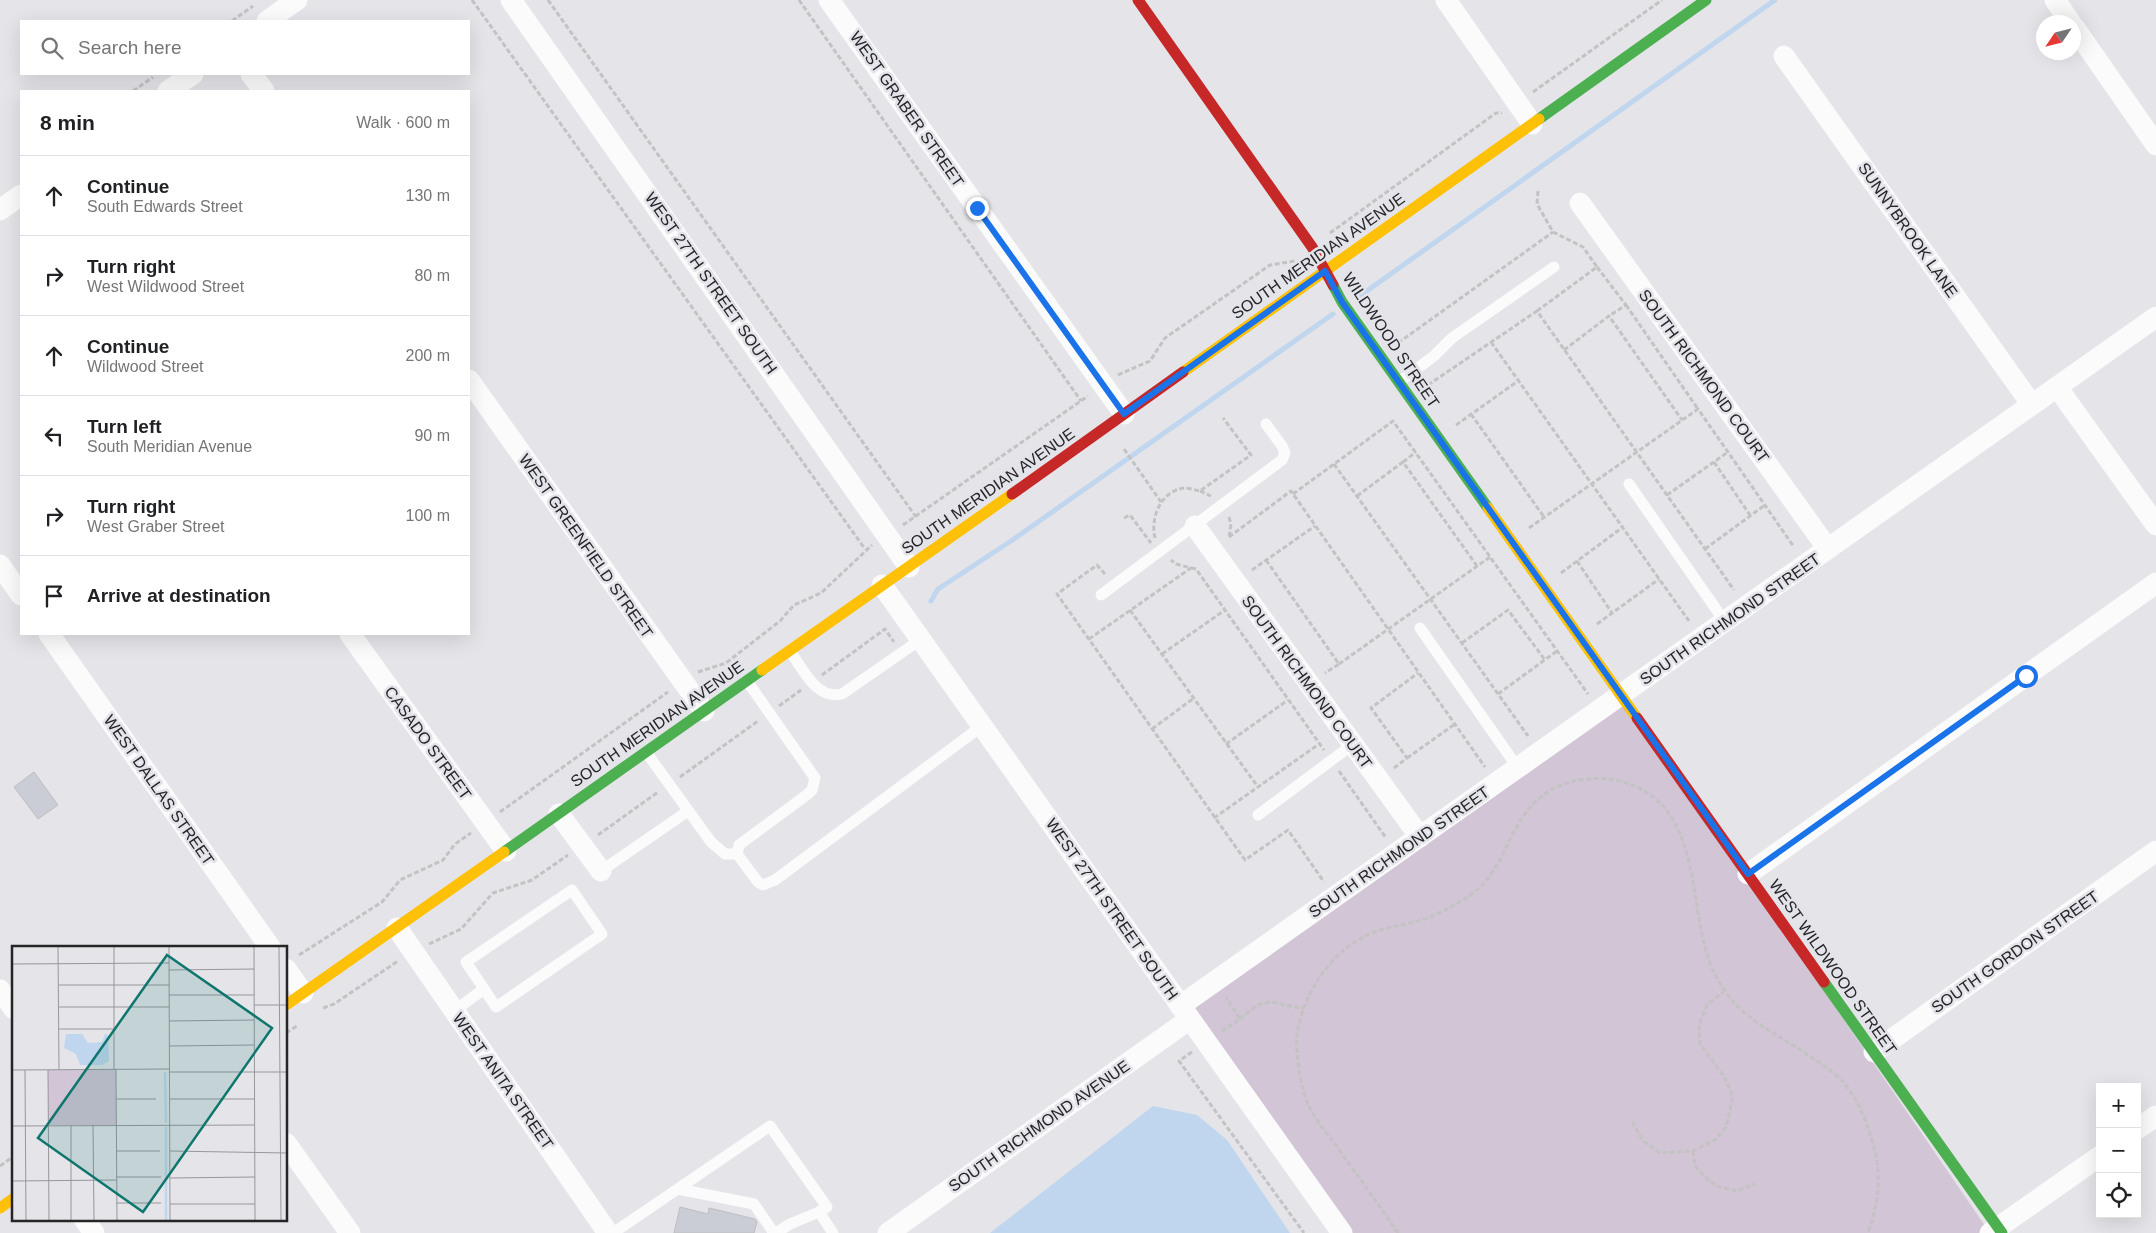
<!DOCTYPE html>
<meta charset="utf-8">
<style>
body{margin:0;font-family:Helvetica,sans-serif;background:#f6f6f6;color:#202124}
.controls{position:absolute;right:15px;bottom:15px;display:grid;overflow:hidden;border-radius:0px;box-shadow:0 5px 20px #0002}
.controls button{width:45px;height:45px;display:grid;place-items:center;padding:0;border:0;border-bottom:1px solid #e0e0e0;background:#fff;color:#202124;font:25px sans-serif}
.compass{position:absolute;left:2036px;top:15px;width:45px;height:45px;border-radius:50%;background:#fff;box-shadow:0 5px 20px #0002;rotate:235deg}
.stop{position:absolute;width:15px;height:15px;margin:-11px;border:4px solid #1a73e8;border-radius:50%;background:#fff}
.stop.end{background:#1a73e8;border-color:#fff;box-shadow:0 1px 5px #0008}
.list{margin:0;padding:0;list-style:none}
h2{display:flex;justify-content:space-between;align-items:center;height:65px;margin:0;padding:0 20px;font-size:21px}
h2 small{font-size:16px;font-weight:400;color:#757577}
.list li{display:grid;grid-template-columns:32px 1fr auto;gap:15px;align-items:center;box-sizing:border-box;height:80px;padding:0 20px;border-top:1px solid #e0e0e0}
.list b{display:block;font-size:19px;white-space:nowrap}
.list p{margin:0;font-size:16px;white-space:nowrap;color:#757577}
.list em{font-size:16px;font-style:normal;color:#757577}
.icon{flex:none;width:28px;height:28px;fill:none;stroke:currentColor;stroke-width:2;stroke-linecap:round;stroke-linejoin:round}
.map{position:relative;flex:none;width:2156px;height:1233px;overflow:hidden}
.search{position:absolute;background:#fff;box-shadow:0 5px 20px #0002;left:20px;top:20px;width:450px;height:55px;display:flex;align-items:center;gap:12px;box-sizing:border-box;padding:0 18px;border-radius:0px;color:#757577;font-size:19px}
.panel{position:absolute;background:#fff;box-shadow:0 5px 20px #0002;left:20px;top:90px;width:450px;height:545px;border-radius:0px}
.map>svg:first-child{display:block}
.green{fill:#d2c5d5}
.water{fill:#c0d6ee}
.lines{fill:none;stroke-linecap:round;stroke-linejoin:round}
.stream{stroke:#c0d6ee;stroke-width:5}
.building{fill:#cacdd5;stroke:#bebec1}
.path{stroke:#c3c3c3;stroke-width:3;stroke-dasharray:5 2.5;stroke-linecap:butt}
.lane{stroke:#fbfbfc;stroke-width:11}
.street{stroke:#fbfbfc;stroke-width:21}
.fast{stroke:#4caf50;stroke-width:11}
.slow{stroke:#ffc107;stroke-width:11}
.jam{stroke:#c62828;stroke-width:11}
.route{stroke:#1a73e8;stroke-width:6}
.labels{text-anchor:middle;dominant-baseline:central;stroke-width:5;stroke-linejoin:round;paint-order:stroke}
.street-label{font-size:16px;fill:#252527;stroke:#e3e3ea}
.inset-river{fill:none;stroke:#c0d6ee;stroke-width:2.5}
.inset-road{fill:none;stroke:#98989b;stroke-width:1}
.view{fill:#0f766e;fill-opacity:0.15;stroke:#0f766e;stroke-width:2.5}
.inset-edge{fill:none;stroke:#252527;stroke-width:2.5}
</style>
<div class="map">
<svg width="2156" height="1233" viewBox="0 0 2156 1233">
<rect width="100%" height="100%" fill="#e4e4e9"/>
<path class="green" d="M 1621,695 L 1990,1233 L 1342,1233 L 1180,1006 Z"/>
<path class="water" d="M 1153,1106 L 1197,1115 L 1227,1140 L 1290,1233 L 990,1233 Z"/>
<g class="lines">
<path class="stream" d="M 1357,298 L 1775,0
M 931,601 L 938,589 L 1011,541 L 1333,314"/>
</g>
<path class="building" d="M 34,772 L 58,805 L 38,819 L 14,787 Z
M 680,1207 L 708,1214 L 709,1208 L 755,1219 L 757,1222 L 754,1233 L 674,1233 Z"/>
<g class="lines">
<path class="path" d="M 472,0 L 865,549
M 548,0 L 916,517
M 799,0 L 1081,401
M 232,21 L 253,6
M 133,91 L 153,77
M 1533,92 L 1662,0
M 1330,233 L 1496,113 L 1502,113
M 1597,267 L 1626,305 L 1609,316
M 1626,305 L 1698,409
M 1537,311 L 1597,267 L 1583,247 L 1553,232 L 1537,204 L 1538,191
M 1491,342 L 1689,621
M 1398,343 L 1553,232
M 1564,350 L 1609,316 L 1682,420
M 1118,375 L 1150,361 L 1165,338 L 1270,265 L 1295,261
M 1428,385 L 1537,311 L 1734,590
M 1471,414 L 1544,517
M 1456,425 L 1518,381
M 1124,449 L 1161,502
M 1403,462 L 1416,452
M 1714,462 L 1750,515
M 1334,464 L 1528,736
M 1200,491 L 1211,496
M 1293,494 L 1393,421 L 1588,694
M 1667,495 L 1728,452
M 1357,496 L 1403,462 L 1477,566
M 1229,517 L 1231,524 L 1229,538
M 1124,518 L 1130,515 L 1151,543
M 903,525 L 1088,396
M 1529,528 L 1698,409 L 1794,547
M 1229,537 L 1291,491 L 1485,767
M 1155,538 C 1150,517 1161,491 1184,488 C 1189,488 1195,490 1200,491 L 1251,455 L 1223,418
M 1705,549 L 1765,505
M 1266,560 L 1339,664 L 1325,673
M 1577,561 L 1612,613
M 1191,568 L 1196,569 L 1324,750
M 1252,570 L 1315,526
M 1561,573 L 1623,527
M 1105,574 L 1097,565 L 1057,594 L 1245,860 L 1288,830 L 1324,882
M 1130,610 L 1258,787
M 1597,624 L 1659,579
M 1089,639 L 1191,568 L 1176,564 L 1171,560
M 1462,643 L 1508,610 L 1545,660
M 1162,654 L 1225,610
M 1339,664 L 1490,557
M 698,672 L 726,663 L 780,621 L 794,605 L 821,593 L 872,545
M 822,675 L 885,629 L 894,642
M 1498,694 L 1557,651
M 779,706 L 801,690
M 1152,729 L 1194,698
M 1226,744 L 1288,700
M 1407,758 L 1455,724
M 1394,768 L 1407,758 L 1371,708 L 1418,673
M 1339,771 L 1386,838
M 680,777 L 758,721
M 500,812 L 668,692
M 1214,818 L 1319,744
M 598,835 L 658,792
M 429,944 L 461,929 L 493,893 L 532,880 L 568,855
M 299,955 L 382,902 L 400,880 L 443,860 L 455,844 L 471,833
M 323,1008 L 334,1004 L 398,961
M 1240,1019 C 1271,991 1270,1006 1304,1008
M 1222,1031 L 1240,1019 L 1226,997
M 286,1033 L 297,1026
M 1192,1052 L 1179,1061 L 1304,1233
M 1632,1122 L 1643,1141 L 1660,1153 L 1693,1151 L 1715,1140 L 1726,1127 L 1733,1097 L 1725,1078 L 1700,1044 L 1699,1024 L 1707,1005 L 1723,992
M 1693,1151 L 1695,1166 L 1708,1180 L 1719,1187 L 1737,1191 L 1755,1184
M 0,1166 L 14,1156
M 1398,1233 C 1378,1204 1358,1176 1337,1147 C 1328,1134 1316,1121 1309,1106 C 1301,1090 1295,1052 1297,1034 C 1304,990 1334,946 1377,931 C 1393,926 1409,924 1425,919 C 1439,914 1456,904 1469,896 C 1516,864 1505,799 1574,781 C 1589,778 1608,777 1623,782 C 1700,804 1688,893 1707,954 C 1726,1015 1767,1026 1814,1059 C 1824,1066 1835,1073 1843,1082 C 1857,1098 1865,1117 1871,1137 C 1882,1172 1880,1198 1868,1233"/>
<path class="lane" d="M 1399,382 L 1434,356 L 1452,338 L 1554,267
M 1629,484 L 1725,622
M 1101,595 L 1282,460 L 1285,453 L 1282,446 L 1266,424
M 1420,628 L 1518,768
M 790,651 C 803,669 816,700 842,694 L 920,640
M 747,681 L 815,778 L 812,790 L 808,794 L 739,845 L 737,854 L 758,882 L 763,885 L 775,880 L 982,726
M 646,752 L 711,842 L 725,854 L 737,854
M 1258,815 L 1352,745
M 601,871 L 688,811
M 454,1011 L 484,989 L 496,1007 L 602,934 L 572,890 L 466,962 L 484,989
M 678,1189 L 754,1204 L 774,1233
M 613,1233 L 770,1126 L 827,1207 L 819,1212 L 833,1233
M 776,1233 L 790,1224 L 819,1212"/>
<path class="street" d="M 511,0 L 909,567
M 829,0 L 1124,414
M 1446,0 L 1532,124
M 2055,0 L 2070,22
M 267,21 L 297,0
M 2074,27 L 2156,145
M 1784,56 L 2032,405
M 251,74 L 264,91
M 168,91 L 193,74
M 1580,203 L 1828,549
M 0,210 L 21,195
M 469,380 L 704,711
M 2057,387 L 2156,525
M 1195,526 L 1420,837
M 0,565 L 21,595
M 882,585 L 1342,1233
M 49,634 L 270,947
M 350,634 L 506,851
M 559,814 L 601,871
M 1748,874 L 2156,583
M 397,928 L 608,1233
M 286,969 L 303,993
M 0,990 L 14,1009
M 1180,1006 L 2156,317
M 1874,1052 L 2156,851
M 2137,1129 L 2156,1116
M 286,1143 L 350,1233
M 84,1219 L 94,1233
M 888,1233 L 1190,1019
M 1990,1233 L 2100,1156"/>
<path class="fast" d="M 1539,119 L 1706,0
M 1333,285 L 1342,302 L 1488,508
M 504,852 L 762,670
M 1824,982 L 2002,1233"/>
<path class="slow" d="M 1183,372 L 1539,119
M 1488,508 L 1637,718
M 762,670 L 1012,494
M 286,1005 L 504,852
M 0,1208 L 14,1198"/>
<path class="jam" d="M 1138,0 L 1312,247 L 1333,285
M 1012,494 L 1183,372
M 1637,718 L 1824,982"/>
</g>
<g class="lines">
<path class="route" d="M 977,208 L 1124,414 L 1325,271 L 1342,302 L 1748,874 L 2026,676"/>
</g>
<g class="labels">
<g class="street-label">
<text transform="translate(907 109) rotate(55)">WEST GRABER STREET</text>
<text transform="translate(1908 230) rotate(55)">SUNNYBROOK LANE</text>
<text transform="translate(1318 256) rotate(-35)">SOUTH MERIDIAN AVENUE</text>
<text transform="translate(711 283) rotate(55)">WEST 27TH STREET SOUTH</text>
<text transform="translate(1391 340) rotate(56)">WILDWOOD STREET</text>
<text transform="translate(1704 376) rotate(54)">SOUTH RICHMOND COURT</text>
<text transform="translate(988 491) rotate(-35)">SOUTH MERIDIAN AVENUE</text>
<text transform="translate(586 546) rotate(55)">WEST GREENFIELD STREET</text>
<text transform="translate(1730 619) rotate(-35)">SOUTH RICHMOND STREET</text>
<text transform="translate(1307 682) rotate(54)">SOUTH RICHMOND COURT</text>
<text transform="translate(657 724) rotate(-35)">SOUTH MERIDIAN AVENUE</text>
<text transform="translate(428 743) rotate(54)">CASADO STREET</text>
<text transform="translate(159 790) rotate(55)">WEST DALLAS STREET</text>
<text transform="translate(1399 852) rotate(-35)">SOUTH RICHMOND STREET</text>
<text transform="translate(1112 909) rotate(55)">WEST 27TH STREET SOUTH</text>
<text transform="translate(2015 952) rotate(-35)">SOUTH GORDON STREET</text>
<text transform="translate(1833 967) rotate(55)">WEST WILDWOOD STREET</text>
<text transform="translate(503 1081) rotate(55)">WEST ANITA STREET</text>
<text transform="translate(1039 1126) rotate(-35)">SOUTH RICHMOND AVENUE</text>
</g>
</g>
<g transform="translate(12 946)">
<rect width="275" height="275" fill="#e4e4e9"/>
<path d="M 104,123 L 104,179 L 36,179 L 36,124 Z" fill="#d2c5d5"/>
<path d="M 54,88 L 70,88 L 76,97 L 90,96 L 93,88 L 96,89 L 97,115 L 90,119 L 68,119 L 64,108 L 52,102 Z" fill="#c0d6ee"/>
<path class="inset-river" d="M 153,126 L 154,177M 154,181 L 154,275"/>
<path class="inset-road" d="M 46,0 L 47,123M 102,0 L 102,123M 157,0 L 158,275M 242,0 L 243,275M 267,0 L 269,275M 0,18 L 157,17M 157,24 L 242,23M 47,39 L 157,39M 157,49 L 242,49M 242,59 L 275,59M 47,61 L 157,61M 157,75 L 242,74M 47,83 L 102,83M 157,100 L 242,99M 104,123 L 105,275M 0,124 L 158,123M 13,124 L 14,275M 36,124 L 37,275M 157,126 L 275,126M 104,153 L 144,153M 158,153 L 242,153M 59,179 L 59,275M 81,179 L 82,275M 0,180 L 242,179M 104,205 L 148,205M 158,205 L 275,207M 104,231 L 149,231M 158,232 L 243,231M 0,235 L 104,234M 104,257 L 149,257M 158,258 L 243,258"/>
<path class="view" d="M 155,9 L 260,82 L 131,266 L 26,192 Z"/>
<rect width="275" height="275" class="inset-edge"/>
</g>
</svg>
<div class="controls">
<button>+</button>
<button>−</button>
<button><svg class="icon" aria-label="locate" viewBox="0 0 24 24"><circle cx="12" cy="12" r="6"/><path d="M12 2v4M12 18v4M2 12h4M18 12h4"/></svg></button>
</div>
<svg class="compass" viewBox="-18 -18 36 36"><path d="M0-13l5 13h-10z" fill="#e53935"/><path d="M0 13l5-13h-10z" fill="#757577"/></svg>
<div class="stop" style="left:2026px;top:676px"></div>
<div class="stop end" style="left:977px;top:208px"></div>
<div class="search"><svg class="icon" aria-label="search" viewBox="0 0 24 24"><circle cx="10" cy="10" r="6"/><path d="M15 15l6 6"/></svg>Search here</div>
<section class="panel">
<h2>8 min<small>Walk · 600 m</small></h2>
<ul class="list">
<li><svg class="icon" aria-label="ahead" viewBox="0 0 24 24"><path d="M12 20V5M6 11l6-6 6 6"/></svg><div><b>Continue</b><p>South Edwards Street</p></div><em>130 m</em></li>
<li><svg class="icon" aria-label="right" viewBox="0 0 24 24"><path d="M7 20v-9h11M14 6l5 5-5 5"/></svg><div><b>Turn right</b><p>West Wildwood Street</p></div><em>80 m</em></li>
<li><svg class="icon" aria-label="ahead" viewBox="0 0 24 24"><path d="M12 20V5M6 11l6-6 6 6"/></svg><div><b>Continue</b><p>Wildwood Street</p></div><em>200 m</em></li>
<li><svg class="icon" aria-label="left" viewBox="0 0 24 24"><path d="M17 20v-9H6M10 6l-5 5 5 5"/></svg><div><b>Turn left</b><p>South Meridian Avenue</p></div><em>90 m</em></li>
<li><svg class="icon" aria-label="right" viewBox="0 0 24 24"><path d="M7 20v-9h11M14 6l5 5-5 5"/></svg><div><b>Turn right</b><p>West Graber Street</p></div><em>100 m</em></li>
<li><svg class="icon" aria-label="arrive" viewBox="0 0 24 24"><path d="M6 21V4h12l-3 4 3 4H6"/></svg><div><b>Arrive at destination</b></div></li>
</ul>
</section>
</div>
